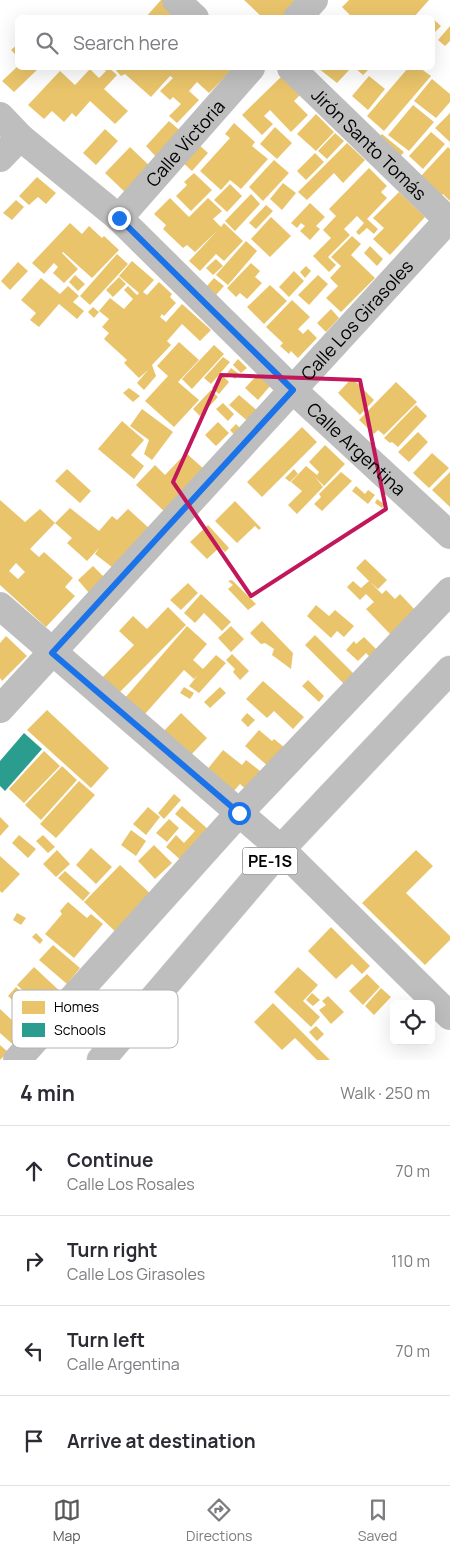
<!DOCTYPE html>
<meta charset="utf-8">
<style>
body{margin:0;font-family:Manrope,sans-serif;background:#f2f2f3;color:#2b2b33}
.controls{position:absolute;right:15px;bottom:15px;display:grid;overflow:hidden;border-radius:8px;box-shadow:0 5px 20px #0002}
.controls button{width:45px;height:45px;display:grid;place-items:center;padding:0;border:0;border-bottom:1px solid #e1e1e2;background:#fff;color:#2b2b33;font:25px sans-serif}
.stop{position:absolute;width:15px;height:15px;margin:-11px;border:4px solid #1a73e8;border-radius:50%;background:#fff}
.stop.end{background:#1a73e8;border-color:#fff;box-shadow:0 1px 5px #0008}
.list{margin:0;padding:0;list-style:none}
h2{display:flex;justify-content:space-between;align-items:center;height:65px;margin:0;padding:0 20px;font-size:21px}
h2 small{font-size:16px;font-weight:400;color:#7c7c81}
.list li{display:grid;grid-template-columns:32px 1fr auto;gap:15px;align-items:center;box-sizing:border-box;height:90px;padding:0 20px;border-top:1px solid #e1e1e2}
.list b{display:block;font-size:19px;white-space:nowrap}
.list p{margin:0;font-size:16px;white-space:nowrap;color:#7c7c81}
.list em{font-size:16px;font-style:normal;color:#7c7c81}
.icon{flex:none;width:28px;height:28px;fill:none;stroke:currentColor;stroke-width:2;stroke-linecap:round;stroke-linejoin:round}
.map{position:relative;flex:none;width:450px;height:1060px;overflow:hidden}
.search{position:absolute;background:#fff;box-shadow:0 5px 20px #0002;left:15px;right:15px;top:15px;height:55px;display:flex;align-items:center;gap:12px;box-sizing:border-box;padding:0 18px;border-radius:8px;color:#7c7c81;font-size:19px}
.sheet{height:425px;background:#fff}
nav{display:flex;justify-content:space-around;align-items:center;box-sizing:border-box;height:70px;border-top:1px solid #e1e1e2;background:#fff;font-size:14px;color:#7c7c81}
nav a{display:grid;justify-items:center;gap:2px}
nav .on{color:#595959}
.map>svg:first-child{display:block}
.homes{fill:#e9c46a;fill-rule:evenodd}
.schools{fill:#2a9d8f}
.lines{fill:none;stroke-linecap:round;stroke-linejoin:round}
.highway-casing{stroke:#dbdbdb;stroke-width:29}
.minor{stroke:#bebebe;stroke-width:28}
.highway{stroke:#bebebe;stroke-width:28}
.route{stroke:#1a73e8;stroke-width:6}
.marked{fill:none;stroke:#c2185b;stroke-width:4;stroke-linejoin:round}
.labels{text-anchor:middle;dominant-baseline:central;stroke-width:5;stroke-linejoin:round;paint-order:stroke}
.shield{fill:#fff;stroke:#4c4c4c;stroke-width:1}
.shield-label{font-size:16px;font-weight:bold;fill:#000}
.street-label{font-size:18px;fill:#000;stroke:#fff}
.key{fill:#fff;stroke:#b2b2b2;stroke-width:1}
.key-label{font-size:14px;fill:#000}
</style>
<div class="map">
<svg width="450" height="1060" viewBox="0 0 450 1060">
<rect width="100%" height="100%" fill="#fff"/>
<path class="homes" d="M 161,0 L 165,0 L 178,12 L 173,18 L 145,18 Z
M 244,0 L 310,0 L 294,18 L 263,18 Z
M 349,0 L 429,0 L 413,18 L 353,18 L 342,7 Z
M 432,18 L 441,26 L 432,35 Z
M 450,26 L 450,41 L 445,46 L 438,40 Z
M 18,44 L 18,57 L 11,50 Z
M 18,66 L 39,68 L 14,92 L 2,81 Z
M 103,68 L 109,68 L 117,75 L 104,89 L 128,111 L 115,124 L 90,101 L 76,117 L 72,113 L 64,122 L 52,111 L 44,119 L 28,105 L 60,71 L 75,85 L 90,69 L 99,78 L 106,71 Z
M 114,68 L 234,68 L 209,93 L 197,82 L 189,91 L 199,100 L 177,123 L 169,116 L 181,104 L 173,97 L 170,100 L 160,91 L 173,78 L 170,76 L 151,97 L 125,74 L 121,76 Z
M 318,68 L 351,68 L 337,83 Z
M 355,68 L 370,68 L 363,75 Z
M 408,68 L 420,68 L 431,76 L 384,131 L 367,116 Z
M 282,76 L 300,95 L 294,101 L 308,115 L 291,132 L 270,110 L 264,116 L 273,124 L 262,135 L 242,115 Z
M 369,76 L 385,89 L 368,110 L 352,96 Z
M 432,79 L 450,94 L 450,102 L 436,118 L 414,101 Z
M 413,105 L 434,122 L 409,151 L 388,135 Z
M 450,113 L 450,142 L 435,128 Z
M 316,114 L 334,132 L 316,151 L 297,134 Z
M 169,121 L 184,134 L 161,162 L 146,146 Z
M 234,123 L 255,142 L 252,146 L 268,159 L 241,189 L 230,180 L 221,190 L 200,171 L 230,138 L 225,134 Z
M 275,127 L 292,143 L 277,159 L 260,144 Z
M 105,129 L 118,141 L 96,165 L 83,153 Z
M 431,132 L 445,144 L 423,169 L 409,156 Z
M 335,133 L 344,141 L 327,159 L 318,151 Z
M 382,134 L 404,152 L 399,158 L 376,140 Z
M 197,143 L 208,153 L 192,171 L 181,161 Z
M 347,143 L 365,160 L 343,183 L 334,173 L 307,200 L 298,192 Z
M 130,147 L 154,170 L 129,196 L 105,173 Z
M 448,147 L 450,149 L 450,201 L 443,194 L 440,197 L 420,177 Z
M 315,153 L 324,162 L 306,180 L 297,171 Z
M 274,160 L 289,173 L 263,201 L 249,187 Z
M 369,168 L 387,186 L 381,192 L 387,198 L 367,219 L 378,229 L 374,234 L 367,228 L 359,235 L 356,232 L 364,223 L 357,216 L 344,229 L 350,235 L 328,257 L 336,265 L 329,272 L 313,256 L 331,238 L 323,230 L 336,216 L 329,209 Z
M 194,173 L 212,190 L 191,211 L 176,196 L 187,185 L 184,182 Z
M 37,177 L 56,193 L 46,204 L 38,197 L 29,205 L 19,196 Z
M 283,183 L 296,193 L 282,210 L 270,199 Z
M 230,184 L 242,196 L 227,212 L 214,200 Z
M 399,192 L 425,217 L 390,255 L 373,239 L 384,228 L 373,218 Z
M 251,194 L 260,204 L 235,231 L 225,221 Z
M 170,198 L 189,217 L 208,198 L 222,211 L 213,219 L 221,227 L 224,223 L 243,241 L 224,261 L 216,254 L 200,271 L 189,261 L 217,231 L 195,252 L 187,245 L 183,248 L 163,229 L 166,225 L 154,214 Z
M 16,200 L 24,207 L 12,220 L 3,213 Z
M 310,203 L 325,217 L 316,226 L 320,229 L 310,240 L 300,231 L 305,226 L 301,223 L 297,228 L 291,223 Z
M 266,205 L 273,211 L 256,229 L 249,223 Z
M 271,217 L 291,236 L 270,257 L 251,239 Z
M 70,223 L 82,234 L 89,226 L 102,238 L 104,236 L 119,250 L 92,278 L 63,252 L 62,253 L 78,269 L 64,283 L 53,273 L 58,267 L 54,263 L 44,274 L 32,263 Z
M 352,236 L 361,244 L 351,255 L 375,278 L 341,312 L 326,298 L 338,286 L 330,278 L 341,266 L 331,257 Z
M 246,241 L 257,251 L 228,285 L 216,275 Z
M 370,246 L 383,259 L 377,266 L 364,253 Z
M 117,254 L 128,264 L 90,305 L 80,296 Z
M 216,259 L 223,266 L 213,275 L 206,268 Z
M 132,261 L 154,280 L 143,292 L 147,295 L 159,282 L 172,294 L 170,297 L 176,303 L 164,316 L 162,314 L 160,317 L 166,322 L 182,304 L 211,330 L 200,341 L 182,324 L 167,341 L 171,345 L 152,365 L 156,376 L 144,390 L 137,383 L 148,370 L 139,378 L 124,363 L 127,360 L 104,339 L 109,333 L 102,327 L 109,319 L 99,311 L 110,298 L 124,309 L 133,299 L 124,290 L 128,286 L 137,295 L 139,293 L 119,276 Z
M 18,262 L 28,271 L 10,290 L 1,281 Z
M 251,263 L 260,271 L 255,277 L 262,283 L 247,299 L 240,293 L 236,297 L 227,288 Z
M 306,266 L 311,271 L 305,278 L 300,272 Z
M 294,271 L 304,281 L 289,297 L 279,287 Z
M 75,275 L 85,284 L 78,291 L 69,282 Z
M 318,275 L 328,284 L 309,305 L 298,295 Z
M 119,277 L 126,284 L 113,297 L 106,290 Z
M 41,278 L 60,294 L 68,286 L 79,296 L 73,302 L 84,311 L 77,319 L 59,304 L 39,327 L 30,320 L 36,313 L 21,300 Z
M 214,278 L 224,286 L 216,295 L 206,287 Z
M 270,285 L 287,301 L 264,324 L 247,307 Z
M 292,300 L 310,317 L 298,329 L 303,334 L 308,329 L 317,338 L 298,358 L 291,351 L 289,354 L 280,346 L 283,343 L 266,327 Z
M 93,307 L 99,312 L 94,318 L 88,312 Z
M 331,309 L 339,318 L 326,332 L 317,323 Z
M 179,342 L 199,360 L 178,382 L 199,400 L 174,427 L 145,401 L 168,376 L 157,366 Z
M 214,345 L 224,354 L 192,389 L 182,379 Z
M 223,357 L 230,362 L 211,384 L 204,378 Z
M 238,359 L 247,368 L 241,373 L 233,365 Z
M 231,368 L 239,374 L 235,379 L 230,375 L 227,378 L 225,376 Z
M 258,374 L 271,385 L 258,400 L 245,388 Z
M 223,376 L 229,382 L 219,394 L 212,388 Z
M 352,378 L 374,400 L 360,415 L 338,393 Z
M 396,382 L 417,402 L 384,435 L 378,430 L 374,434 L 359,420 Z
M 129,388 L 140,396 L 133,402 L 123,393 Z
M 211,390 L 218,397 L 200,416 L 193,409 Z
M 239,395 L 260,413 L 251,424 L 229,405 Z
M 223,403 L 234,414 L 228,421 L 216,409 Z
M 416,405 L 427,416 L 398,447 L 392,442 L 390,443 L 384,438 Z
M 142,409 L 173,432 L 152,460 L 144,454 L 149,440 L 130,426 Z
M 122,421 L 144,440 L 131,455 L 144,466 L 134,479 L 98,449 Z
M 218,422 L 229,433 L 216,446 L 205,435 Z
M 236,424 L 244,432 L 237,438 L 230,430 Z
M 302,427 L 317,442 L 262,497 L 247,482 Z
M 418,432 L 428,442 L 409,462 L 398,452 Z
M 325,445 L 345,464 L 324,486 L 315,477 L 323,487 L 297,514 L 288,505 L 302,491 L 291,482 L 306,466 L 317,475 L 319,472 L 309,462 Z
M 186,453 L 205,470 L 165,512 L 136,485 L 155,465 L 165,475 Z
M 432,453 L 449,468 L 429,488 L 413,473 Z
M 67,469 L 91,491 L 80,503 L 55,481 Z
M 294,469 L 298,474 L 290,482 L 285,478 Z
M 341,472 L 352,481 L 322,511 L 314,504 L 321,497 L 319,494 Z
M 450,472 L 450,507 L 432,490 Z
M 356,486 L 365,494 L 368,490 L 375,495 L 368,504 L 352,491 Z
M 377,499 L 384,504 L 382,508 L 375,503 Z
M 0,500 L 25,522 L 40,509 L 55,523 L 30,549 L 39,557 L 44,552 L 73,578 L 65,587 L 75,596 L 46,627 L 0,585 ZM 16,563 L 25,572 L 18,579 L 9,571 Z
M 235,501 L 261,528 L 259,530 L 255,526 L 237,543 L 215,521 Z
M 70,508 L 99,531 L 112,516 L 117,520 L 128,509 L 150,529 L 117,571 L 95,554 L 99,548 L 87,561 L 67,543 L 72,538 L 55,523 Z
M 208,525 L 229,548 L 225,552 L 220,547 L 207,559 L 190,542 Z
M 365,559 L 387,580 L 378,589 L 370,582 L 382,594 L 386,590 L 395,599 L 400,594 L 416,611 L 391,635 L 366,609 L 374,602 L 366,594 L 360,600 L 347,587 L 353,581 L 361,588 L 369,581 L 356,568 Z
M 93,566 L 105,578 L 89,593 L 78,580 Z
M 232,580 L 256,604 L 248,610 L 228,589 L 233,585 L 228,581 Z
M 188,583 L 198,593 L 181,610 L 170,600 Z
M 201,594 L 231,622 L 222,631 L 204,613 L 195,623 L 184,613 Z
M 316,605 L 329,616 L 335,610 L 354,626 L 344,637 L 337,631 L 331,638 L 307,616 Z
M 168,607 L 186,625 L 116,696 L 100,680 L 134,645 L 119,631 L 133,616 L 147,629 Z
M 262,621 L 293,653 L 291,669 L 272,655 L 274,649 L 265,643 L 261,644 L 250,633 Z
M 187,626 L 207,644 L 193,660 L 203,669 L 216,655 L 226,663 L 199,693 L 189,686 L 198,675 L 194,679 L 184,670 L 137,723 L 118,706 Z
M 231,626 L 244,639 L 231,652 L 218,638 Z
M 315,635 L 356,676 L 346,686 L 305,645 Z
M 6,636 L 27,656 L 2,681 L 0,678 L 0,643 Z
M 364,637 L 379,652 L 372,659 L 366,653 L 358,661 L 346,650 L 354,641 L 356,644 Z
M 232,654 L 249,671 L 240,680 L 233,672 L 235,669 L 226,660 Z
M 308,680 L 324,696 L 319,702 L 302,686 Z
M 263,681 L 304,717 L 293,729 L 274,711 L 267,718 L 246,699 Z
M 184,687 L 194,693 L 190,699 L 180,693 Z
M 220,687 L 226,693 L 210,708 L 204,702 Z
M 47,710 L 109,768 L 91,788 L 27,730 Z
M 181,713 L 207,738 L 189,757 L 162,733 Z
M 247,713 L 255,720 L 248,727 L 241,720 Z
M 259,730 L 272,741 L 274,739 L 285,748 L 269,767 L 245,746 Z
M 223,750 L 242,765 L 246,760 L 264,774 L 249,792 L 240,784 L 233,792 L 206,771 Z
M 44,751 L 60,766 L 24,803 L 9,789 Z
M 62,766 L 77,780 L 41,820 L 25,805 Z
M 79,781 L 95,795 L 56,838 L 40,824 Z
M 174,794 L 181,800 L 164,819 L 158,813 Z
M 182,806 L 210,831 L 183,862 L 166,847 L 176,835 L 184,843 L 195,831 L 175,814 Z
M 148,807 L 160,817 L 146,835 L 133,824 Z
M 0,817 L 9,826 L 0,836 Z
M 169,819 L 179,828 L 167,842 L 156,833 Z
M 131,830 L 146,841 L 136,856 L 121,845 Z
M 19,835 L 36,849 L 28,858 L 12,843 Z
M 43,835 L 55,847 L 48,853 L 36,841 Z
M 154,845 L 172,863 L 155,879 L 138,861 Z
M 91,848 L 112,867 L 96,884 L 76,865 Z
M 57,850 L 70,864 L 56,877 L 43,864 Z
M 416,850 L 433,866 L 406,893 L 450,936 L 450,940 L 425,965 L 362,903 Z
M 0,856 L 20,874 L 2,893 L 0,891 Z
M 120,865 L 155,898 L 119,935 L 84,902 Z
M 65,871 L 90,893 L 83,901 L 58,878 Z
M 68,902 L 87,918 L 91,914 L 103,924 L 74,958 L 45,934 L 62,914 L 60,911 Z
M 17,913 L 26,918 L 21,925 L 13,920 Z
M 331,927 L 370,966 L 362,974 L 352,964 L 336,979 L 308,951 Z
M 36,933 L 43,940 L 40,944 L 32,937 Z
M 53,945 L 80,968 L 67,984 L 39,960 Z
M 34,967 L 64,995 L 47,1013 L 17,985 Z
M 298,967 L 318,985 L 303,1001 L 320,1017 L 311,1027 L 274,992 Z
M 367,974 L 380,987 L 363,1005 L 349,991 Z
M 16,987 L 45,1014 L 37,1023 L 8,996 Z
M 381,988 L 391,997 L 374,1015 L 365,1006 Z
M 312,993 L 320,1000 L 313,1006 L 306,1000 Z
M 328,996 L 344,1012 L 331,1024 L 319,1010 L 326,1005 L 322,1001 Z
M 273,1003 L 330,1060 L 317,1060 L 295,1038 L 282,1050 L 254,1022 Z
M 0,1009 L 29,1036 L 18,1049 L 0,1033 Z
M 316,1026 L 324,1034 L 317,1041 L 309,1032 Z
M 0,1045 L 8,1052 L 0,1060 Z"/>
<path class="schools" d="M 24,733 L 42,749 L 5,791 L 0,786 L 0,761 Z"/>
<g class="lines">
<g class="highway-casing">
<path id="highway" d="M 101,1060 L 281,849 L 450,670"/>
</g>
<g class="minor">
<path d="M 176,0 L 195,18"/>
<path d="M 297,18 L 314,0"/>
<path id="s1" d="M 291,68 L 448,220"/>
<path id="s2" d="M 0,116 L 20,137 L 119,218 L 293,390 L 450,535"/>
<path d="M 0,158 L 20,137"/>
<path id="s3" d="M 119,218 L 251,68"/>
<path d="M 0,606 L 281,849 L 450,1016"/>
<path id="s4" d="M 0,709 L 450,218"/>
<path d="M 17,1060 L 239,813 L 450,591"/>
</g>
<use href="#highway" class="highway"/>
</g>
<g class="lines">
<path class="route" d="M 119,218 L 293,390 L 52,653 L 239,813"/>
</g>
<path class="marked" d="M 221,375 L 360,380 L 386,509 L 251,596 L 173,482 Z"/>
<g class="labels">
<rect class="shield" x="242.5" y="847.5" width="55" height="27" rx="4"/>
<g class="shield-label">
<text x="270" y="861">PE-1S</text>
</g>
<g class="street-label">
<text stroke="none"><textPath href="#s3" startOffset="100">Calle Victoria</textPath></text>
<text stroke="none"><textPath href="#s1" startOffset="109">Jirón Santo Tomás</textPath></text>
<text stroke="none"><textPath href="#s4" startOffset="528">Calle Los Girasoles</textPath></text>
<text stroke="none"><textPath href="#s2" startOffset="488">Calle Argentina</textPath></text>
</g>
</g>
<rect x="12" y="990" width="166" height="58" rx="8" class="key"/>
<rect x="22" y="1001" width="23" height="13" fill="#e9c46a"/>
<rect x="22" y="1023" width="23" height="14" fill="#2a9d8f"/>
<g class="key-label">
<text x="54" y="1012">Homes</text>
<text x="54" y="1035">Schools</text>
</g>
</svg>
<div class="controls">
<button><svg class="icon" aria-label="locate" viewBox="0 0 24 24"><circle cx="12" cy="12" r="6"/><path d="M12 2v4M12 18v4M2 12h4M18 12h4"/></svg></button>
</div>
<div class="stop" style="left:239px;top:813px"></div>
<div class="stop end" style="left:119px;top:218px"></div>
<div class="search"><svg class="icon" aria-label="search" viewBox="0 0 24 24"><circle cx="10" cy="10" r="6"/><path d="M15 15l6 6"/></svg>Search here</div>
</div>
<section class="sheet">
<h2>4 min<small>Walk · 250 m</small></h2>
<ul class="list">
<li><svg class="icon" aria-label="ahead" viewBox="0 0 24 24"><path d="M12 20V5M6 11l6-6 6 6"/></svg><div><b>Continue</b><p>Calle Los Rosales</p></div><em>70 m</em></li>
<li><svg class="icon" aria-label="right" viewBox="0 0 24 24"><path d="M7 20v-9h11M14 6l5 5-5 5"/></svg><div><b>Turn right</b><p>Calle Los Girasoles</p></div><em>110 m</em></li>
<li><svg class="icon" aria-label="left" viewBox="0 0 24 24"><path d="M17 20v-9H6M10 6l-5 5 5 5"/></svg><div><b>Turn left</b><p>Calle Argentina</p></div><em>70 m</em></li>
<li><svg class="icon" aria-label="arrive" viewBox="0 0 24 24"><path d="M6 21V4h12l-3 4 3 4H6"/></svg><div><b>Arrive at destination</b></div></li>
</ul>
</section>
<nav>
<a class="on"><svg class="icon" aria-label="map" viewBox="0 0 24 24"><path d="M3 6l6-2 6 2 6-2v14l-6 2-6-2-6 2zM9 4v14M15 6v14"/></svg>Map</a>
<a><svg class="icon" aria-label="directions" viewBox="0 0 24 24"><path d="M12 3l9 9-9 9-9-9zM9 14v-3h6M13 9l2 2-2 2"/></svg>Directions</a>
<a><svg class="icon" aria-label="saved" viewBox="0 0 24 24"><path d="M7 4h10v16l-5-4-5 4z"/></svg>Saved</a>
</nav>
